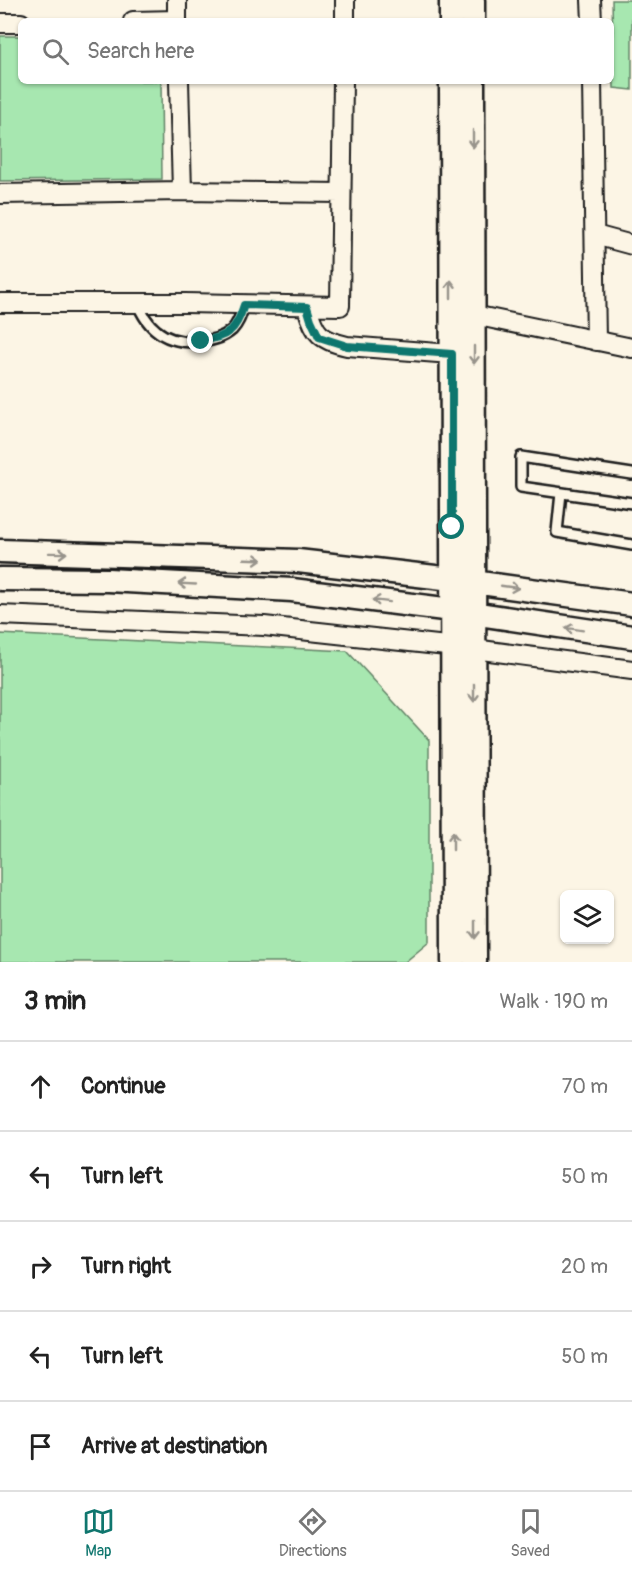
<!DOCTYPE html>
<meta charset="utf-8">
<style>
body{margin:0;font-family:Pangolin,sans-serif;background:#f6f6f6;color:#222}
.controls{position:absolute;right:18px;bottom:18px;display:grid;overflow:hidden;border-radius:9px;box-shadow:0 2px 4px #0004}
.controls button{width:54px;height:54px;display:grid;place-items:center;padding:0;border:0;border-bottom:2px solid #e0e0e0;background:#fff;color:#222;font:30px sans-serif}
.stop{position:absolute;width:18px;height:18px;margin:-14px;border:4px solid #0f766e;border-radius:50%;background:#fff}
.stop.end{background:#0f766e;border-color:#fff;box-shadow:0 2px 6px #0008}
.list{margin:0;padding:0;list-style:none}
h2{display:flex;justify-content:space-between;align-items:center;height:78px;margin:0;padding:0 24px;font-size:26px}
h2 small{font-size:20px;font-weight:400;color:#767676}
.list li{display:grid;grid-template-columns:39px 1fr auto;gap:18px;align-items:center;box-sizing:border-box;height:90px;padding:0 24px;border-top:2px solid #e0e0e0}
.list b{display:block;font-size:22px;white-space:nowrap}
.list em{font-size:20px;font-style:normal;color:#767676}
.icon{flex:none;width:33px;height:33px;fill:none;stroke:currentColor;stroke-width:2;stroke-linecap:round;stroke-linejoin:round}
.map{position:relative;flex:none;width:632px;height:962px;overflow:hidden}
.search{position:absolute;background:#fff;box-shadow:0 2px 4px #0004;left:18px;right:18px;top:18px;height:66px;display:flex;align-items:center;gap:15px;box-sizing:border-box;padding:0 21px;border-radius:9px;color:#767676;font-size:22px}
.sheet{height:528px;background:#fff}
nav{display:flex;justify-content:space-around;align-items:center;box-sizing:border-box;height:84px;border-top:2px solid #e0e0e0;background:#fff;font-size:16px;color:#767676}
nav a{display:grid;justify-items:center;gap:3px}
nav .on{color:#0f766e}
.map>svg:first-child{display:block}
.green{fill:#a7e7b0;stroke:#628266;stroke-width:1.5}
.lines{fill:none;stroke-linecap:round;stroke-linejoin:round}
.service-casing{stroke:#1c1c1c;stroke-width:14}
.minor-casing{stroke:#1c1c1c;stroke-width:22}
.tertiary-casing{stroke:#1c1c1c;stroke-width:27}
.service{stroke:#fcf5e5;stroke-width:9}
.minor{stroke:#fcf5e5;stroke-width:18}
.tertiary{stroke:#fcf5e5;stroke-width:22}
.oneway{stroke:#97938b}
.route{stroke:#0f766e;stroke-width:8}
</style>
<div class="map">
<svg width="632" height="962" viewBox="0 0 632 962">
<rect width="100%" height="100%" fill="#fcf5e5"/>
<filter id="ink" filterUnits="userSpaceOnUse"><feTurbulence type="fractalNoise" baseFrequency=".0167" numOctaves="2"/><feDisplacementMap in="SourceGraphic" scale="12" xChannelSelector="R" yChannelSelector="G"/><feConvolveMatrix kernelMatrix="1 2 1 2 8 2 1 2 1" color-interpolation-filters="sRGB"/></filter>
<g filter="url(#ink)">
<path class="green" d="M 612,0 L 632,0 L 632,90 L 614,88 Z
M 0,36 L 21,36 L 21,81 L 161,81 L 162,179 L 0,181 Z
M 0,634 L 347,651 L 429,740 L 429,942 L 405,962 L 0,962 Z"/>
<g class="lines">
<g class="service-casing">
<path id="service" d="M 137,303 C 142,313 147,323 156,330 C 174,346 214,346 232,330 C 239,323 241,314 244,305
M 632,474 L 521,457 L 521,487 L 632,503
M 561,493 L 557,532 L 632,545"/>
</g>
<g class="minor-casing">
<path id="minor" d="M 177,0 L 177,21
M 591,0 L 592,21
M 133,21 L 177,20
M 345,21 L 345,0
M 0,23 L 21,23
M 179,81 L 182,191
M 592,81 L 596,341
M 0,194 L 182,191 L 340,193
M 595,235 L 632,245
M 0,303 L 185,303 L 340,306 L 343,81
M 307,307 C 315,334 320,340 347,346 L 451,354
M 474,315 L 632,348
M 0,615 L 264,626 L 474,649 L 632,670"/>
</g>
<g class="tertiary-casing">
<path id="tertiary" d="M 451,0 L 451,21
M 473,0 L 473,21
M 451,81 L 453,962
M 473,81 L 475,962
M 0,551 L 298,561 L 452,579 L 632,604
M 0,579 L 108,580 L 292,590 L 452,610 L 632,637"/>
</g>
<use href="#service" class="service"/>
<use href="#minor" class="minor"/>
<use href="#tertiary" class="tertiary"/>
</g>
<defs><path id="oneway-shaft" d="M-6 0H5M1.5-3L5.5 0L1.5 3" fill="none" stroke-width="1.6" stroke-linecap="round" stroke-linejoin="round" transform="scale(1.5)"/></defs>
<g class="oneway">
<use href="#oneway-shaft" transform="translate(473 139) rotate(90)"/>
<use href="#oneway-shaft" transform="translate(451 289) rotate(-90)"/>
<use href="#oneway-shaft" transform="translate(474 355) rotate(90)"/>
<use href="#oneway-shaft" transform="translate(58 553) rotate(1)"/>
<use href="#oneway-shaft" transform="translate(253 559) rotate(2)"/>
<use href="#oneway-shaft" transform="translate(187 584) rotate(-177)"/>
<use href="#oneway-shaft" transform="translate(510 587) rotate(8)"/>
<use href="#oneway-shaft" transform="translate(381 601) rotate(-173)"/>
<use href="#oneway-shaft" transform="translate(574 629) rotate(-171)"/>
<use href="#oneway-shaft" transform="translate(474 693) rotate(90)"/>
<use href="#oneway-shaft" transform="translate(453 841) rotate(-90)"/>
<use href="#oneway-shaft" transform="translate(475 930) rotate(90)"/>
</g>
</g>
<g class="lines" filter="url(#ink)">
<path class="route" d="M 201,341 C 228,337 236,331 244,305 L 307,307 L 311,320 L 319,337 L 347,346 L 452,354 L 452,527"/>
</g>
</svg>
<div class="controls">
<button><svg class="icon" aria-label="layers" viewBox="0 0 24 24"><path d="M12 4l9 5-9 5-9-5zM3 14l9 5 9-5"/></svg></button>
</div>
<div class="stop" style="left:452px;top:527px"></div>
<div class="stop end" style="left:201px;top:341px"></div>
<div class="search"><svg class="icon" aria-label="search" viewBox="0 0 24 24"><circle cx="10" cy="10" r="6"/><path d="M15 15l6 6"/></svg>Search here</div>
</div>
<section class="sheet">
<h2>3 min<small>Walk · 190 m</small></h2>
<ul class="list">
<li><svg class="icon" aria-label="ahead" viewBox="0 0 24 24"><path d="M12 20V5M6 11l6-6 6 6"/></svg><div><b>Continue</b></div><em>70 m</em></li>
<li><svg class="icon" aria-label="left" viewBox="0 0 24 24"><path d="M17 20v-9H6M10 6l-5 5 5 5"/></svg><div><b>Turn left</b></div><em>50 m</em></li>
<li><svg class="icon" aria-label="right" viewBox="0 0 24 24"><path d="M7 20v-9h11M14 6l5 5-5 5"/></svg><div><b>Turn right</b></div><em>20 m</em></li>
<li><svg class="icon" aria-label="left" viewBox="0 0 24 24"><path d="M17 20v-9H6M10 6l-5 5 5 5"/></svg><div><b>Turn left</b></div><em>50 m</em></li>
<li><svg class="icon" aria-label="arrive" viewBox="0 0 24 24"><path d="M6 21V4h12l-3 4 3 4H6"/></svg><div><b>Arrive at destination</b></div></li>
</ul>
</section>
<nav>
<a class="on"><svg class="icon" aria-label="map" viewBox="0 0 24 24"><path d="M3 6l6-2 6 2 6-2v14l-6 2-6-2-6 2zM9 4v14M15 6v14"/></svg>Map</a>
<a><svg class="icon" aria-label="directions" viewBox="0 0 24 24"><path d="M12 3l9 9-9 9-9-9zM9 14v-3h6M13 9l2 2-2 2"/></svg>Directions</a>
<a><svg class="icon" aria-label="saved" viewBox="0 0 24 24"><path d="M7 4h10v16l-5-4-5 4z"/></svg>Saved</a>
</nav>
